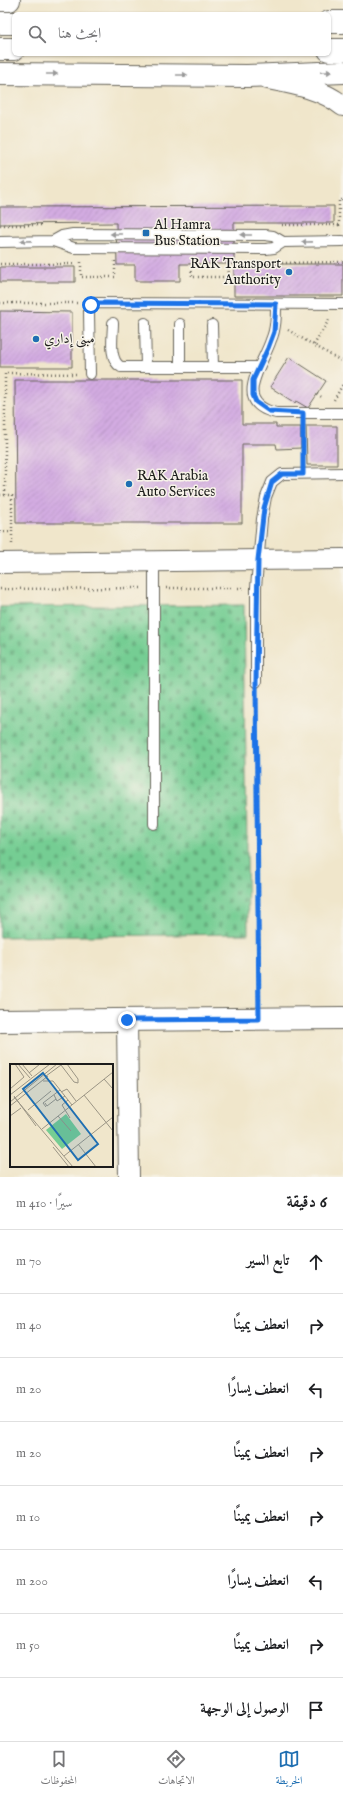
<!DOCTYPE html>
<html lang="ar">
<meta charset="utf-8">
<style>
body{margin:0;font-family:"IM FELL English",Amiri,serif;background:#f6f6f6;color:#202124;direction:rtl}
.stop{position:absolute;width:12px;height:12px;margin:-9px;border:3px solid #1a73e8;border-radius:50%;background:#fff}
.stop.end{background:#1a73e8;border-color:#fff;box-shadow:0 1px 4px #0008}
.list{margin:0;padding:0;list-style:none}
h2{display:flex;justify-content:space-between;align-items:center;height:52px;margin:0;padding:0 16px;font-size:17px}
h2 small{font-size:13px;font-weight:400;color:#757577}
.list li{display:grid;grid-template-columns:26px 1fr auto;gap:12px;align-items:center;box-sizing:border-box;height:64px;padding:0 16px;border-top:1px solid #e0e0e0}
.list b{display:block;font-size:15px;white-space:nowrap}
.list em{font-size:13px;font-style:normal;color:#757577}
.icon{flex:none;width:22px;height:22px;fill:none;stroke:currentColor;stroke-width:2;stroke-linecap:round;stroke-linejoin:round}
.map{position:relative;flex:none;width:343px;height:1177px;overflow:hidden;direction:ltr}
.search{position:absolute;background:#fff;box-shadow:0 1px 3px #0004;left:12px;right:12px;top:12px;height:44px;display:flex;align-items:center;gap:10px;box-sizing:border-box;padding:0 14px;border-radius:6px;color:#757577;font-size:15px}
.sheet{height:564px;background:#fff}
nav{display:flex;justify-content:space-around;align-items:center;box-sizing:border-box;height:56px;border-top:1px solid #e0e0e0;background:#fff;font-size:11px;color:#757577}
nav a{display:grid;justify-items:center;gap:2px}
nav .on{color:#1f6fb2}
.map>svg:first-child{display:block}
.cemetery{fill:url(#cemetery-stones);stroke:#487458}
.building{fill:url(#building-hatch)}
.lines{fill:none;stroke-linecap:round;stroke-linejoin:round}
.lane-casing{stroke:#666359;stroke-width:12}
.street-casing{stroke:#666359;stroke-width:22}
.secondary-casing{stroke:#666359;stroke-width:24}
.primary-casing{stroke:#666359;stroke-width:24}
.highway-casing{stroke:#666359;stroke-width:24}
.path{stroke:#666359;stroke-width:2.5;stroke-dasharray:1 3;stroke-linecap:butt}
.lane{stroke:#fff;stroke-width:10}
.street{stroke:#fff;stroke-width:20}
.secondary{stroke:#fff;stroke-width:22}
.primary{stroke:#fff;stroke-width:22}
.highway{stroke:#fff;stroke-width:22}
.oneway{fill:#999}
.route{stroke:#1a73e8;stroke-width:5}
.poi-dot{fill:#1f6fb2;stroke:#f7f3e8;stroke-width:1.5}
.labels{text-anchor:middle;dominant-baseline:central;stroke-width:3;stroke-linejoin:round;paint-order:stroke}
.poi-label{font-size:14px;fill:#1c1c1c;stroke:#f7f3e8;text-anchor:start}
.inset-road{fill:none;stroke:#9b9585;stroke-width:1}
.view{fill:#1f6fb2;fill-opacity:0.15;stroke:#1f6fb2;stroke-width:2}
.inset-edge{fill:none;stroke:#1c1c1c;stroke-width:2}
</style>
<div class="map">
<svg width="343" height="1177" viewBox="0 0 343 1177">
<defs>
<pattern id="cemetery-stones" width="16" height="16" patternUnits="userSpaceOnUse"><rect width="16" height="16" fill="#75cd93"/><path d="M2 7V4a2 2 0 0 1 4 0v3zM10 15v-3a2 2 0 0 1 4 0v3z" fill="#65af7e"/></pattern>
<pattern id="building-hatch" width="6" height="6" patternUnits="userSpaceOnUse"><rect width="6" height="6" fill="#d3ace2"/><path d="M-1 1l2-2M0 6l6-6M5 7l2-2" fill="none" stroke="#b593c1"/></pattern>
</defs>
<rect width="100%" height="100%" fill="#f7f3e8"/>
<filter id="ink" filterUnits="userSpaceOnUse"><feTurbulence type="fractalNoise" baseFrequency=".025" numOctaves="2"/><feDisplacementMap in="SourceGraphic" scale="8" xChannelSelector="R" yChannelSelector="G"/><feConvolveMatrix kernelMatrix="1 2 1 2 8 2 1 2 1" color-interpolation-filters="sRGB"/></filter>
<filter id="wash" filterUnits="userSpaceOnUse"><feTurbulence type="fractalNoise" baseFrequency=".012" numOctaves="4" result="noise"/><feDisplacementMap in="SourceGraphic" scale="16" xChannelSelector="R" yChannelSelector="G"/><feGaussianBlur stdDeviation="0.9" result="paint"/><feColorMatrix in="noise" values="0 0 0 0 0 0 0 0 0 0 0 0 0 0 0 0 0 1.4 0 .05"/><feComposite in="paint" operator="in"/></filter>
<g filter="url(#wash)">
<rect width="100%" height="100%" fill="#f0e6cb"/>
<path class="cemetery" d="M 244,605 L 248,934 L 0,937 L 0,607 Z"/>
<g id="blocks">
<path class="building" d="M 334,206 L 334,223 L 234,223 L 234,264 L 180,264 L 180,281 L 135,281 L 135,265 L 117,265 L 116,223 L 0,224 L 0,207 Z
M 234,264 L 343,264 L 343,296 L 234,296 Z
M 0,267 L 75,267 L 75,282 L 0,282 Z
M 0,311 L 72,312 L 72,367 L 0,367 Z
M 289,357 L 326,381 L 308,408 L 296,401 L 295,403 L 270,387 Z
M 15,380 L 242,380 L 242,424 L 276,424 L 276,427 L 301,427 L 301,448 L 277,449 L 276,444 L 242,444 L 242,523 L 16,523 Z
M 306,426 L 337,426 L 337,465 L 307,465 Z"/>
</g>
</g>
<g filter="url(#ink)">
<use href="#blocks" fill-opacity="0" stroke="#666359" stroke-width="1"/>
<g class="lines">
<g class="lane-casing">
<path id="lane" d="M 53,241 L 62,236 L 73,234 L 265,235 L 273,236 L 283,242
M 0,242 L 53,241 L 74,248 L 266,249 L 274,248 L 283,242 L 343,241
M 276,304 C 276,316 276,329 271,340 C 263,365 231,403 276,413 L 343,413
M 113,323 C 113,335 108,360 121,367 L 259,367
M 145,323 L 146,367
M 180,324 L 180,367
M 212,325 L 213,367
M 90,374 L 89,312 L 89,308 L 94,303 L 343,304
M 154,561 L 154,824
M 256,682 L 256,587 L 262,519 L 266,497 L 272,482 L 282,474 L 343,473"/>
</g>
<g class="street-casing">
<path id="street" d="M 268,79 C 294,84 322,89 343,106
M 0,563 L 343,559
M 127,1020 L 129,1177"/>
</g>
<g class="secondary-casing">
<path id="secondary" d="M 0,1021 L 343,1018"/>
</g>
<g class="primary-casing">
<path id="primary" d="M 0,0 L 9,0
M 0,49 L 14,49
M 329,50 L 343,50
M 0,74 L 247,76 L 343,72"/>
</g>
<g class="highway-casing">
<path id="highway" d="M 329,22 L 343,22
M 0,23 L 14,23"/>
</g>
<path class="path" d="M 0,225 L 43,225
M 282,225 L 339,225
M 339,226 L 339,200 L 343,200
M 81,262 L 81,277 L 115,277 L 115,261
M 191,263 L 192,277 L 229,277 L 228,262
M 278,263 L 343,262
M 0,264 L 75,264
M 0,303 L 77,303
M 288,330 L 343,362
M 314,345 L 330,318
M 317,394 L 323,398
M 334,400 L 343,384
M 303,426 L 303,461
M 0,495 L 12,495 L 12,544
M 5,495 L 5,373 L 77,374
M 0,532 L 12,532
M 166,588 L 243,588
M 0,589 L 141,588
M 256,695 L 259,1000"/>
<use href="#lane" class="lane"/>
<use href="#street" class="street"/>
<use href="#secondary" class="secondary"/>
<use href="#primary" class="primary"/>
<use href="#highway" class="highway"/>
</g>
<defs><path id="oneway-solid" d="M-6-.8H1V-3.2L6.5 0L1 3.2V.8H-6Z"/></defs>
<g class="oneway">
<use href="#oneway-solid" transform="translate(326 72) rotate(-2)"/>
<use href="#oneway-solid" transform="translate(52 74)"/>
<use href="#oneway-solid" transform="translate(182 75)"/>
<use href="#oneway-solid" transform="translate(116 234) rotate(-180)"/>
<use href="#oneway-solid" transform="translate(246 235) rotate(-180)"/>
<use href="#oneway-solid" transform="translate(26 241) rotate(179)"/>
<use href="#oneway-solid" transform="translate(307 242) rotate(179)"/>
</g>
</g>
<g class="lines" filter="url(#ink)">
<path class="route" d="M 91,305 L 98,303 L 276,304 L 274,332 L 268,348 L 253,380 L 253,395 L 256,402 L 269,411 L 303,413 L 303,474 L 282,474 L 272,482 L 264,508 L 258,560 L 256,682 L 259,1019 L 127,1020"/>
</g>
<g class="poi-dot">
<rect x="142" y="229" width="8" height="8" rx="2"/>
<circle cx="289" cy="272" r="4"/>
<circle cx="36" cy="339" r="4"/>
<circle cx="129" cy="484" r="4"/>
</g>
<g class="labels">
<g class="poi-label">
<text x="154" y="225">Al Hamra<tspan x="154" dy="16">Bus Station</tspan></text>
<text x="281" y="264" text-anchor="end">RAK Transport<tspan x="281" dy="16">Authority</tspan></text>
<text x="44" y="339">مبنى إداري</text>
<text x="137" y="476">RAK Arabia<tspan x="137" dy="16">Auto Services</tspan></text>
</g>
</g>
<g transform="translate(10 1064)">
<rect width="103" height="103" fill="#f0e6cb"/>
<path d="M 56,50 L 71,70 L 52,85 L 36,66 Z" fill="#75cd93"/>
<path class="inset-road" d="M 8,0 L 20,14M 12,0 L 22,12M 51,1 L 64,18 L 68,19 L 68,15 L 57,0M 19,9 L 30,0M 36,12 L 51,1M 94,15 L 103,25M 33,17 L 43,17 L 62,41M 0,25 L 14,13 L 5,0M 51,28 L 57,25 L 66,37M 0,31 L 40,0M 44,31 L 47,37 L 55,32M 74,31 L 103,67M 4,32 L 26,62M 4,33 L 63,103M 58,36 L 52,41 L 60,54M 0,38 L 47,0M 35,39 L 37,42 L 46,35M 0,42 L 38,12M 36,43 L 33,39 L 50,26M 18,46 L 41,27M 0,52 L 11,44M 48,52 L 61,67M 32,65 L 103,8M 68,80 L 86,103M 43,83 L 59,103M 54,92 L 103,53"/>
<path class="view" d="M 33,9 L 88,80 L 68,96 L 13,25 Z"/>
<rect width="103" height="103" class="inset-edge"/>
</g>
</svg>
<div class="stop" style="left:91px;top:305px"></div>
<div class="stop end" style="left:127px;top:1020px"></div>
<div class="search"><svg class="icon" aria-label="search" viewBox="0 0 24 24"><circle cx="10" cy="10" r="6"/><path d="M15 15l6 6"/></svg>ابحث هنا</div>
</div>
<section class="sheet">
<h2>6 دقيقة<small>سيرًا · 410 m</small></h2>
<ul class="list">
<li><svg class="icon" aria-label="ahead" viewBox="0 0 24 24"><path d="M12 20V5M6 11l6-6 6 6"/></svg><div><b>تابع السير</b></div><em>70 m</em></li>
<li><svg class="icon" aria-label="right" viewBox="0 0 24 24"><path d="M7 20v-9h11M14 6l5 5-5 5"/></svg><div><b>انعطف يمينًا</b></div><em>40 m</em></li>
<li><svg class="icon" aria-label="left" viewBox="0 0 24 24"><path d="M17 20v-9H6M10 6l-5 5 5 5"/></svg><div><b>انعطف يسارًا</b></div><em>20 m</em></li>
<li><svg class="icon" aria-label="right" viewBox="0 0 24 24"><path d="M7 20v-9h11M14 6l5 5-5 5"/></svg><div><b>انعطف يمينًا</b></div><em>20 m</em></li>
<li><svg class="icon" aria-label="right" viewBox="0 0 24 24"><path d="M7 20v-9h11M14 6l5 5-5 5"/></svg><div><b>انعطف يمينًا</b></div><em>10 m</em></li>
<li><svg class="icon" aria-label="left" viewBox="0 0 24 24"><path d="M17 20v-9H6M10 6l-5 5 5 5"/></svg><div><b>انعطف يسارًا</b></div><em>200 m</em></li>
<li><svg class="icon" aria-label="right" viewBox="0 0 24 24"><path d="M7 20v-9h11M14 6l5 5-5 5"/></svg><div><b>انعطف يمينًا</b></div><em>50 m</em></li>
<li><svg class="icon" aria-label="arrive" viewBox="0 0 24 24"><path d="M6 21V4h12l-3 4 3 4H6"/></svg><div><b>الوصول إلى الوجهة</b></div></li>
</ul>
</section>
<nav>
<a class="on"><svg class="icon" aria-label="map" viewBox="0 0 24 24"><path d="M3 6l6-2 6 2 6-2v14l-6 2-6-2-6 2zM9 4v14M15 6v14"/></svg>الخريطة</a>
<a><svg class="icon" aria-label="directions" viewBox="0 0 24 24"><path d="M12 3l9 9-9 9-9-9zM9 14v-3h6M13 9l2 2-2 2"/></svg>الاتجاهات</a>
<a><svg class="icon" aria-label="saved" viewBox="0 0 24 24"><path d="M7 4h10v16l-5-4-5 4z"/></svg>المحفوظات</a>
</nav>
